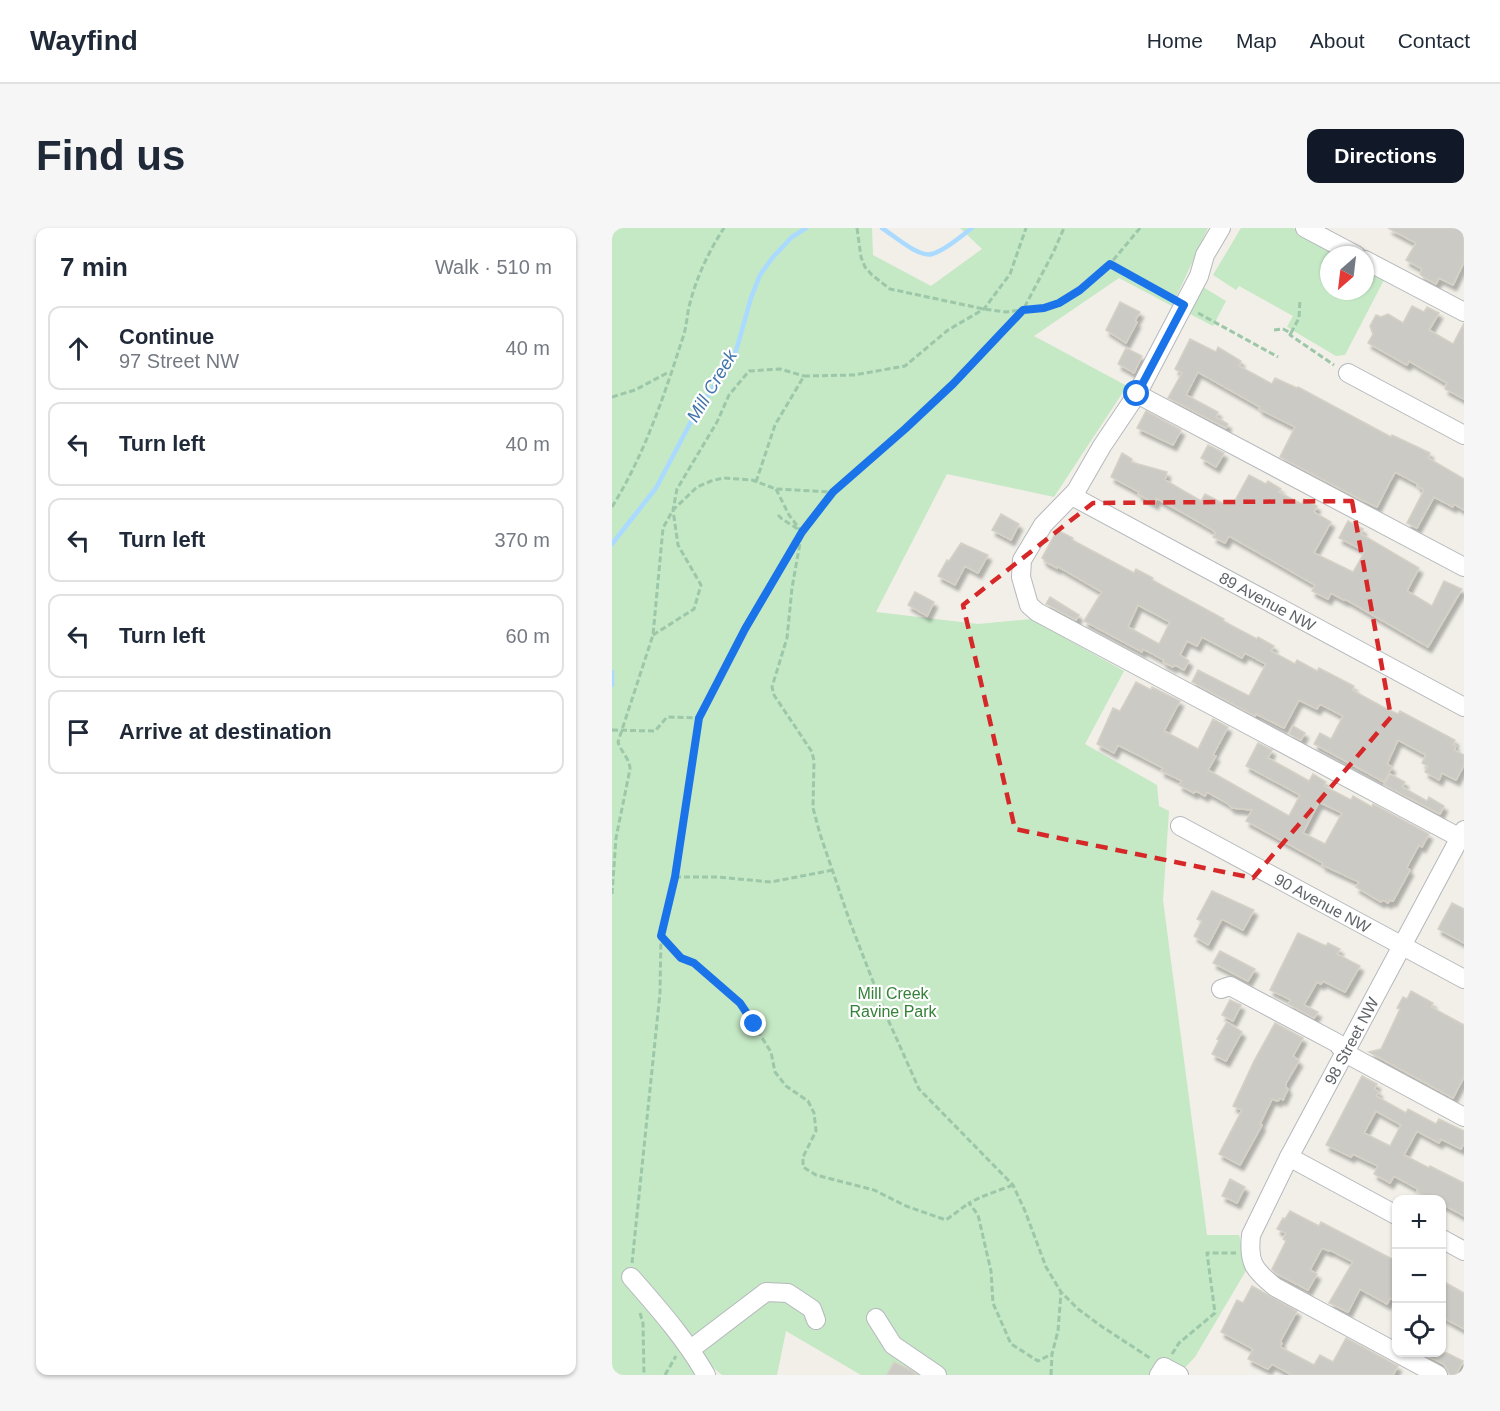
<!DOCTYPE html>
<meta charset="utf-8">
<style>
body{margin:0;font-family:Helvetica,sans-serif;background:#f6f6f7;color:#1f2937}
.controls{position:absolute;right:18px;bottom:18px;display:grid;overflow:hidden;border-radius:12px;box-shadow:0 2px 4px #0004}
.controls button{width:54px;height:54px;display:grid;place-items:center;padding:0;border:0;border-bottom:2px solid #e0e1e3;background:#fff;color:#1f2937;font:30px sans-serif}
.compass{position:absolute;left:708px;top:18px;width:54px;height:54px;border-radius:50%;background:#fff;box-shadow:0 2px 4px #0004;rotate:208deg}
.stop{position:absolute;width:18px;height:18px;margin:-14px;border:4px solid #1a73e8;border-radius:50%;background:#fff}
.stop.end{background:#1a73e8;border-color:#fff;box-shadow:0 2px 6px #0008}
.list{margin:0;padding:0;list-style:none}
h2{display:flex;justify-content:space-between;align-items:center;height:78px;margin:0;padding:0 24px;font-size:26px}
h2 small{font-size:20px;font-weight:400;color:#747a83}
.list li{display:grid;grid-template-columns:39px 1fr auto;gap:18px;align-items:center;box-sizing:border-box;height:84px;margin:0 12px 12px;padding:0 12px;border:2px solid #e0e1e3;border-radius:12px}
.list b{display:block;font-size:22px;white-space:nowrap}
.list p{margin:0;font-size:20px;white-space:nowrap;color:#747a83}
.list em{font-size:20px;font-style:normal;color:#747a83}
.icon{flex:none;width:33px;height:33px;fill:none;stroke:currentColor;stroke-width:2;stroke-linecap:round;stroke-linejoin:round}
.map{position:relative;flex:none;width:852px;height:1147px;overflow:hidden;border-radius:12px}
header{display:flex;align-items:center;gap:36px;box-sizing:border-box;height:84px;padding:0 30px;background:#fff;border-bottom:2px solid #e0e1e3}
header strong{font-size:28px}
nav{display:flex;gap:33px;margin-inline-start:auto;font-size:21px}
.intro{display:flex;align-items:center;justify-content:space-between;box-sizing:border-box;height:144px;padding:0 36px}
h1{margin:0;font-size:42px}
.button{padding:15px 27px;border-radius:12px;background:#111827;color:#fff;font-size:21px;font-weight:700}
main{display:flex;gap:36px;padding:0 36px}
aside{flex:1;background:#fff;border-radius:12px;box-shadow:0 2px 4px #0004}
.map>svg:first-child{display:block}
.green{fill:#c5e8c5}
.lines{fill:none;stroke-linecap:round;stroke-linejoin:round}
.stream{stroke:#aadaff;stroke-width:4.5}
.building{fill:#cccac5;stroke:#d6d1c6;stroke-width:1.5;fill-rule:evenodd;filter:url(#shadow)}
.minor-casing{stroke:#b5b8bc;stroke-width:20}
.path{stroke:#9cc7a9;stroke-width:3;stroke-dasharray:6 3;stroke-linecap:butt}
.minor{stroke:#fff;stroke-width:18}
.route{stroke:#1a73e8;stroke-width:8}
.marked{fill:none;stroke:#d62828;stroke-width:4.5;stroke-dasharray:12 8;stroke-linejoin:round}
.labels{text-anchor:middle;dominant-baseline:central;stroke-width:4.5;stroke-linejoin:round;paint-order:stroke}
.street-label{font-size:16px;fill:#5f6368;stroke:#fff}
.park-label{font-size:16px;fill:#348238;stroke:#fff}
.water-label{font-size:18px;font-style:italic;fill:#4174aa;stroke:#fff}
</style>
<header>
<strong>Wayfind</strong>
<nav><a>Home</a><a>Map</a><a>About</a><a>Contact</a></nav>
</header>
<div class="intro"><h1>Find us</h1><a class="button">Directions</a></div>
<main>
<aside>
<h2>7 min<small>Walk · 510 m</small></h2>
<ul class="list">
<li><svg class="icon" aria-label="ahead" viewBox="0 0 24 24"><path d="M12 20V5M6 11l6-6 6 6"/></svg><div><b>Continue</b><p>97 Street NW</p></div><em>40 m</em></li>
<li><svg class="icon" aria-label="left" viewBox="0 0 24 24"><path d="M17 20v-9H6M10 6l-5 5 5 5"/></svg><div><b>Turn left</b></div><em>40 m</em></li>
<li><svg class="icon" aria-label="left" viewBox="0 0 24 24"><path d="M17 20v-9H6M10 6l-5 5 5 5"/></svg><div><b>Turn left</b></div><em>370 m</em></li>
<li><svg class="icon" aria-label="left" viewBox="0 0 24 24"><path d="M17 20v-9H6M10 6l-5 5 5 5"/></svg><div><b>Turn left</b></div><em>60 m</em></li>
<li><svg class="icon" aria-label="arrive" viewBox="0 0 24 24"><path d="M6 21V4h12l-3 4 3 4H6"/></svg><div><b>Arrive at destination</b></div></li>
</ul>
</aside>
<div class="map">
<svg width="852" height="1147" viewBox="0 0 852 1147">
<defs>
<filter id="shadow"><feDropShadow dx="3.5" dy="5.5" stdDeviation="1.5" flood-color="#0004"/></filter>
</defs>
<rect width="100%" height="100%" fill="#f1efe8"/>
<path class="green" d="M 0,0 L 260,0 L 261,27 L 319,58 L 370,21 L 348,0 L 596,0 L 560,78 L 507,50 L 422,108 L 515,158 L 442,269 L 335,246 L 264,384 L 366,396 L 419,391 L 512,443 L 473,516 L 545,557 L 547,578 L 557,583 L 551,672 L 595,1007 L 627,1007 L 635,1041 L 583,1129 L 566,1147 L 249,1147 L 174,1103 L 165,1147 L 110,1147 L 81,1123 L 94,1147 L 0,1147 Z
M 629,0 L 681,0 L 731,27 L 717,27 L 717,63 L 753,63 L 753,39 L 773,50 L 733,127 L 724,128 L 675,99 L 681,88 L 627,58 L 624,62 L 601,47 Z
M 591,59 L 614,73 L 601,98 L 576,85 Z"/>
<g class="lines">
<path class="stream" d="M 270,0 C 281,7 307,30 320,26 C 334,22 349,8 360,0
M 0,316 L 44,260 L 82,188 L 119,133 L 124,123 L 139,70 L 148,47 L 161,29 L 180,9 L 194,0
M 0,444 L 0,457"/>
</g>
<path class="building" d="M 776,0 L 852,0 L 852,34 L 841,57 L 827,50 L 824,56 L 813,50 L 808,46 L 810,41 L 794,32 L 804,15 Z
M 508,74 L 528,84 L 523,93 L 525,94 L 514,115 L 494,102 Z
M 800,78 L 812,84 L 815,79 L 827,85 L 817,102 L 841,116 L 852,95 L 852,171 L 833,161 L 835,155 L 797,133 L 795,137 L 793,136 L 756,115 L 761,106 L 758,98 L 764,87 L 769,89 L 776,86 L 791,95 Z
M 578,111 L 604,124 L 606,119 L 629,133 L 627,138 L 660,156 L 663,150 L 685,160 L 686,159 L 779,209 L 780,207 L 818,225 L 816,230 L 852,251 L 852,282 L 842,276 L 841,279 L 822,269 L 805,300 L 795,295 L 812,262 L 805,258 L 806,256 L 783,244 L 765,279 L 744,269 L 668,229 L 683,199 L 647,181 L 648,179 L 586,144 L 574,167 L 606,184 L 604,189 L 616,196 L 614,200 L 556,170 L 570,145 L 563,141 Z
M 514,120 L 530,128 L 522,145 L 506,136 Z
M 534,183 L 569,202 L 561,217 L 525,200 Z
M 596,217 L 612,225 L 604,239 L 589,230 Z
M 510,225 L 520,231 L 519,234 L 555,244 L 553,252 L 589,273 L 593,266 L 612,276 L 614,273 L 621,276 L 637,247 L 654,256 L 656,253 L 669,261 L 666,264 L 690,276 L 692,271 L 705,278 L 702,284 L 719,294 L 702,325 L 741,344 L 753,323 L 727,310 L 736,293 L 751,301 L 749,306 L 807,340 L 795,363 L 820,378 L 832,353 L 850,361 L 816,419 L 733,371 L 732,372 L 719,365 L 716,371 L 700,363 L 703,357 L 617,308 L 613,315 L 601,309 L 604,305 L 599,301 L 580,290 L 544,270 L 543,276 L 526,266 L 527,264 L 499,249 Z
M 389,286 L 407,296 L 399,312 L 380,302 Z
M 445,302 L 461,310 L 460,312 L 522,345 L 524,341 L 541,350 L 540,352 L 612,391 L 611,393 L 645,411 L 646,409 L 662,418 L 659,423 L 683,436 L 685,432 L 705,443 L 707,440 L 742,458 L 740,462 L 771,479 L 786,486 L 788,483 L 843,512 L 841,517 L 844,518 L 842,522 L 852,527 L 852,537 L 844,552 L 830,545 L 827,552 L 813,544 L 816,538 L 810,535 L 814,527 L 786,512 L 775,536 L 780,539 L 772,554 L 702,516 L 708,505 L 719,511 L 731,488 L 708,476 L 705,481 L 687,472 L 672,500 L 644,486 L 643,488 L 580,454 L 586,442 L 637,468 L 654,436 L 633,425 L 630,430 L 590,409 L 585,418 L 575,413 L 568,427 L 577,433 L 572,442 L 563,437 L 561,439 L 551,434 L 552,432 L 531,421 L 530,424 L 472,393 L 490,364 L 445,338 L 445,340 L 432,333 L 433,332 L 430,330 ZM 526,377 L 558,394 L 547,416 L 516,399 Z
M 349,315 L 376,327 L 366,345 L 353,338 L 343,357 L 326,348 L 335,332 L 337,333 Z
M 303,364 L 322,374 L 315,388 L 296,377 Z
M 438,369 L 467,387 L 464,392 L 434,376 Z
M 524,454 L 539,462 L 540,459 L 568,473 L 552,503 L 586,521 L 601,491 L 616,499 L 601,527 L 604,528 L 596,542 L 677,588 L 688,567 L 634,538 L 646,515 L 660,522 L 656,530 L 683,545 L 697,553 L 701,546 L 714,554 L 712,558 L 739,572 L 741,568 L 760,579 L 761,576 L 817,606 L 810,619 L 807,617 L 796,637 L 795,640 L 798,642 L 781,673 L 778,672 L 776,675 L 771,672 L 769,674 L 744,659 L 747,654 L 710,637 L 711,635 L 634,593 L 640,582 L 620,580 L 615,575 L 595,564 L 593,568 L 584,563 L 582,565 L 567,557 L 570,553 L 549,543 L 551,540 L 506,517 L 502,525 L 485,516 L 501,480 L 508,483 ZM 707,574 L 730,585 L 713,616 L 691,605 Z
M 681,498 L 693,505 L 689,512 L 677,506 Z
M 778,546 L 793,554 L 790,559 L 815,573 L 817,569 L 832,578 L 828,586 L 772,557 Z
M 600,663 L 642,682 L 631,702 L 610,691 L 596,717 L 582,708 L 590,693 L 585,691 Z
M 840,675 L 852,681 L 852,715 L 826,701 Z
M 686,705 L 714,718 L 716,715 L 728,721 L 725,726 L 748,738 L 733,764 L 711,753 L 709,756 L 705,754 L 692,777 L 706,784 L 702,790 L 676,776 L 679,772 L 658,762 Z
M 608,723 L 643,741 L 636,753 L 601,735 Z
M 799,763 L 821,775 L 819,779 L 852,797 L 852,849 L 841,870 L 757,824 L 769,821 L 788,781 L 785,780 L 791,769 L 795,771 Z
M 618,772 L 629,777 L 621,793 L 610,787 Z
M 615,794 L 630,804 L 614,833 L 600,826 L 607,812 L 605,811 Z
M 663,795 L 691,810 L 681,828 L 687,833 L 674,855 L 674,859 L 676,861 L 671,872 L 668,870 L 666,873 L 660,871 L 648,896 L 650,897 L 628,937 L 607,926 L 630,882 L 621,878 L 642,833 Z
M 750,848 L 765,856 L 762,861 L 767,864 L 764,868 L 794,885 L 796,881 L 824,896 L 827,891 L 852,903 L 852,915 L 849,921 L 829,911 L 827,915 L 805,903 L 792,927 L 817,940 L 818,938 L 852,955 L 852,988 L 830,976 L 830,972 L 819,972 L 805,964 L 806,961 L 782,948 L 778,955 L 762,946 L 766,938 L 741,926 L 739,929 L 714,917 ZM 764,883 L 789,897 L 778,918 L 752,905 Z
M 618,951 L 633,959 L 625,975 L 610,968 Z
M 678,983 L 707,998 L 709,994 L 784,1033 L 784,1073 L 778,1070 L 775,1076 L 748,1061 L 736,1084 L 717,1075 L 741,1034 L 718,1022 L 717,1023 L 710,1020 L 698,1042 L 705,1046 L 696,1062 L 663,1045 L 660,1041 L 674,1013 L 671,1011 L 674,1005 L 665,1001 L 671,990 L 673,991 Z
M 834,1055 L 852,1065 L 852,1101 L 830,1089 L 830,1063 Z
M 640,1058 L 685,1083 L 668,1114 L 670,1115 L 668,1119 L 702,1137 L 708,1127 L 721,1134 L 734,1110 L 786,1138 L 781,1147 L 680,1147 L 660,1136 L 656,1141 L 636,1131 L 641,1121 L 609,1104 L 625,1072 L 631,1075 Z
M 810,1125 L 835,1125 L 851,1133 L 844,1147 L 838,1147 L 832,1136 Z
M 282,1134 L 298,1142 L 305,1147 L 275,1147 Z"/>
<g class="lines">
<g class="minor-casing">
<g id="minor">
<path d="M 609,0 L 593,27 L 587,48 L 525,166 L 490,218 L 464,263 L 431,297 L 410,332 L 409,349 L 417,377 L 425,384 L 852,612"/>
<path d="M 693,0 L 744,27"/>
<path d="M 753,32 L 852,84"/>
<path d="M 736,145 L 852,207"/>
<path d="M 525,166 L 852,339"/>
<path id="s1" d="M 460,268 L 852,479"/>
<path id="s2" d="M 568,598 L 852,751"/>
<path d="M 609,761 L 618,758 L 725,815 L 733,825 L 852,889"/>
<path d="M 677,929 L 784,987"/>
<path d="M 830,1011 L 852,1023"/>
<path d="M 19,1049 C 46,1080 73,1110 94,1147"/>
<path d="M 264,1090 L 281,1117 L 325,1147"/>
<path d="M 79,1121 L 154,1064 L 176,1065 L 200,1081 L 204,1092"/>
<path d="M 547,1147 L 552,1139 L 567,1147"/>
<path id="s3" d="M 826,1147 L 663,1059 C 642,1042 636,1035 639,1007 L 677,929 L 852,602"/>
</g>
</g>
<path class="path" d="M 245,0 L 249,29 L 253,39 L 260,47 L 278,61 L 372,81 L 394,84 L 432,79 L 447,75 L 467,62 L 498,36 L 528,0
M 498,36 L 559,70
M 586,85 L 666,129
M 662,102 L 671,101 L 679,105 L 687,90 L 688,71
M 679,105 L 678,107 L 722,137
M 0,169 L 23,162 L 57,144
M 144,254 L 163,197 L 192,148 L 242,147 L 293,138 L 336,102 L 372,81 L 398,46 L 414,0
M 164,261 L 177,287 L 190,304 L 180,360 L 175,410 L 160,459 L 162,467 L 200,524 L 202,533 L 201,580 L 208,606 L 238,694 L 274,787 L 307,861 L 401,957 L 413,983 L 434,1039 L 449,1064 L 466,1081 L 489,1098 L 538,1130
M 0,279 C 33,226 53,165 72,106 C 75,96 75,85 78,75 C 85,48 97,23 112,0
M 166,287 L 170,291 L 186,301
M 41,407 L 82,381 L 89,357 L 66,317 L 61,282 L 65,261 L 105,194 L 117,167 L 137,143 L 168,141 L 192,148
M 0,502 L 43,503 L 55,489 L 87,490
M 63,649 L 105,649 L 159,654 L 221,642
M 0,666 L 4,610 L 18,541 C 18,531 9,524 6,514 L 41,407 L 51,300 L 61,282 L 85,259 L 99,253 L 111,250 L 140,252 L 164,261 L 221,264
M 50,710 L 69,730 L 82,735 L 128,775 L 159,824 L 163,844 L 174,858 L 196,873 L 202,885 L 204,903 L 191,929 L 191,939 L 204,947 L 262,962 L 294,978 L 334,992 L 357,975
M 401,957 L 369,969 L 357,975 L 366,987 L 379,1043 L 381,1075 L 399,1116 L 426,1133 L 440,1126
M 20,1035 L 48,765 L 49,708 L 63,649 L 87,490 L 133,401 L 190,304 L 209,278 L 221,264 L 293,201 L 341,155 L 411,82 L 441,25 L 452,0
M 28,1085 L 31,1095 L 32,1147
M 560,1126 L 567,1115 L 603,1085 L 595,1025 L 624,1025
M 53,1147 L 64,1128
M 439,1147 L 440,1126 L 446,1103 L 449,1064"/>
<use href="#minor" class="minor"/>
</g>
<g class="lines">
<path class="route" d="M 142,796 L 128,775 L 82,735 L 69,730 L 49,708 L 63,649 L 87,490 L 133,401 L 190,304 L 221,264 L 293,201 L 341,156 L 411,82 L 432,80 L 447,75 L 468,62 L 498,36 L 572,77 L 525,166"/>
</g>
<path class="marked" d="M 740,273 L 779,489 L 641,650 L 403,601 L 351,377 L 481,275 Z"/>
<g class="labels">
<g class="street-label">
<text stroke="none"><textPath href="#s1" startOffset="222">89 Avenue NW</textPath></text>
<text stroke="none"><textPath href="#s2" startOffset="162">90 Avenue NW</textPath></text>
<text stroke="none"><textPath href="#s3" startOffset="465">98 Street NW</textPath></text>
</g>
<g class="park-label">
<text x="281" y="765">Mill Creek<tspan x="281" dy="18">Ravine Park</tspan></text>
</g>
<g class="water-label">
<text transform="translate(100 158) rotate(-59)">Mill Creek</text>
</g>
</g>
</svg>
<div class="controls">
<button>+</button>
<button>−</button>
<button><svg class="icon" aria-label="locate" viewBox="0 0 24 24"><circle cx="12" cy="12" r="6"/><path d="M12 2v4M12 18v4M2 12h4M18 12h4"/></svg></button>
</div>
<svg class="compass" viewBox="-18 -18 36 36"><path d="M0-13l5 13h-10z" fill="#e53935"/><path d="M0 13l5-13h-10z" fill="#747a83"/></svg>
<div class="stop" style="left:525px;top:166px"></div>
<div class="stop end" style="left:142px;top:796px"></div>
</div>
</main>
